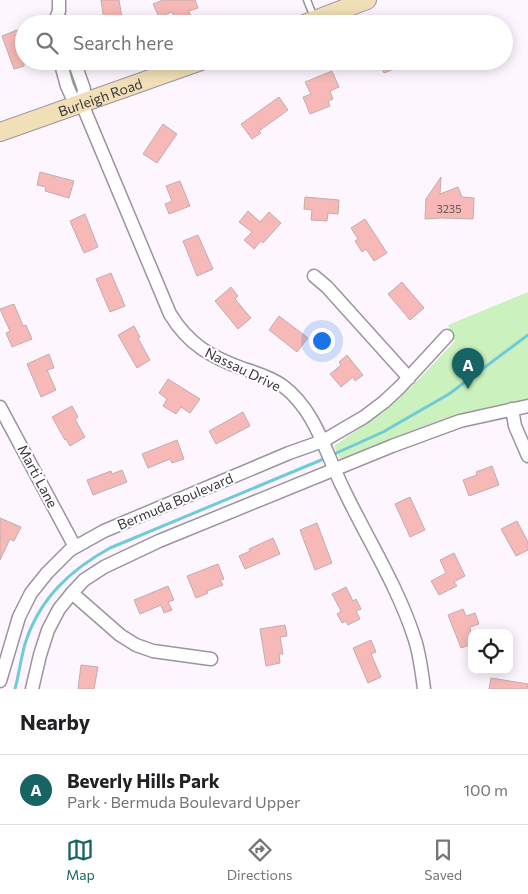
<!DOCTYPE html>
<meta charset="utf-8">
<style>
body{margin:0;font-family:Commissioner,sans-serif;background:#f2f2f2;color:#202124}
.controls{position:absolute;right:15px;bottom:15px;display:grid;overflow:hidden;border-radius:10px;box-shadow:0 2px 12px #0003}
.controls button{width:45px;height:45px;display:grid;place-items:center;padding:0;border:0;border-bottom:1px solid #e0e0e0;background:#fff;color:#202124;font:25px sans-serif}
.you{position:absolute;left:321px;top:340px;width:18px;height:18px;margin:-12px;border:4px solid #fff;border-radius:50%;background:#1a73e8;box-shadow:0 0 0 8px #1a73e833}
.badge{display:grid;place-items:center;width:32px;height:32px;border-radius:50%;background:#166463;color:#fff;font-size:16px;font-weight:700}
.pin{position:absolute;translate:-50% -41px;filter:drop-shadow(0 1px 2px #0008)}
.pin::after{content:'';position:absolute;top:26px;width:18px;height:15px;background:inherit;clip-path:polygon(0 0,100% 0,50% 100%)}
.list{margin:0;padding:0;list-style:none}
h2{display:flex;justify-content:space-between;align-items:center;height:65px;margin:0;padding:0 20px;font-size:21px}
h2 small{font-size:16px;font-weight:400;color:#757577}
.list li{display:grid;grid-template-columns:32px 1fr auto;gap:15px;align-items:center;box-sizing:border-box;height:70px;padding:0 20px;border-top:1px solid #e0e0e0}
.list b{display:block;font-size:19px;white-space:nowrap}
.list p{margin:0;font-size:16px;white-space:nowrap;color:#757577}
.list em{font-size:16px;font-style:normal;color:#757577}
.icon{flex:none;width:28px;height:28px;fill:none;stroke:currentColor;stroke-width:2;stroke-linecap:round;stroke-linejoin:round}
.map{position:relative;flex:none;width:528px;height:689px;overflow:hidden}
.search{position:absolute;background:#fff;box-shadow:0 2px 12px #0003;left:15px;right:15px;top:15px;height:55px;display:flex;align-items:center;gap:12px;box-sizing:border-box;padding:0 18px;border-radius:28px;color:#757577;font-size:19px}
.sheet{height:135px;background:#fff}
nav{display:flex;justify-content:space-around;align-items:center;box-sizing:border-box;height:70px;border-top:1px solid #e0e0e0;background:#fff;font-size:14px;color:#757577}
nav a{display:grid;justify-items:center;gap:2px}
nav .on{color:#166463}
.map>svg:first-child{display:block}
.green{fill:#caf1be}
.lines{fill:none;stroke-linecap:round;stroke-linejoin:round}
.stream{stroke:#71cad8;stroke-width:3}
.building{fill:#f6b9b7;stroke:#c1aead}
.lane-casing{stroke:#9d93a0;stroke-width:9}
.street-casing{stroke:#9d93a0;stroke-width:15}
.secondary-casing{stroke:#9d93a0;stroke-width:20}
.lane{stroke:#fff;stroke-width:6}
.street{stroke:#fff;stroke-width:12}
.secondary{stroke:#f0dfb7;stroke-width:18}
.labels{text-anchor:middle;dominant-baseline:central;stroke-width:4;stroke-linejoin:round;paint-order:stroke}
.number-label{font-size:11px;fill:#6a585c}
.street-label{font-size:14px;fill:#3c383e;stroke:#fff}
</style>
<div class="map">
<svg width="528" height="689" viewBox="0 0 528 689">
<rect width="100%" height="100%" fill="#fdf6ff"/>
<path class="green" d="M 528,292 L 528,400 L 342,464 L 334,446 L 385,411 L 421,377 L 455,341 L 448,325 Z"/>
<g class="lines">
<path class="stream" d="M 332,455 L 383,432 L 449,394 L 528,335
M 15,689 C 19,674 21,658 25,644 C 39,599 70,570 110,548 L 326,458"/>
</g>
<path class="building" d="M 101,0 L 119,0 L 123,24 L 108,24 L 108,19 L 104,20 Z
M 163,0 L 195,0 L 198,8 L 189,11 L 191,17 L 177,23 L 172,12 L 159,17 L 153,4 Z
M 17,30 L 19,36 L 24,34 L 24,46 L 21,47 L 24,55 L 24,66 L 14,69 L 2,36 Z
M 379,61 L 413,61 L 413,62 L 384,73 Z
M 332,71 L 339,87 L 330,91 L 333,99 L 328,101 L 330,106 L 310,114 L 303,97 L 311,94 L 305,82 Z
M 279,97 L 288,110 L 259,131 L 261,133 L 252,139 L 241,124 Z
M 163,124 L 177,134 L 157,163 L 143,154 Z
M 40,172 L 74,181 L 69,198 L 45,191 L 46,187 L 37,185 Z
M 441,177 L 440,194 L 458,187 L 462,197 L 474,198 L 473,219 L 441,218 L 425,219 L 426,199 Z
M 180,181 L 190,206 L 169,214 L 165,204 L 172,201 L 166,186 Z
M 305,197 L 339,200 L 338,214 L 328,213 L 327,221 L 311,220 L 312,210 L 304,209 Z
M 248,211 L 260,222 L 269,212 L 281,223 L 263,243 L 261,241 L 254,249 L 244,240 L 252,232 L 239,222 Z
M 85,214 L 98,247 L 84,253 L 70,221 Z
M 365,219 L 387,253 L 374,261 L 366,249 L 362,252 L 355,241 L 358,239 L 351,228 Z
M 198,235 L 213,269 L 197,276 L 183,241 Z
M 111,273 L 125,306 L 110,312 L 96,279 Z
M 402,282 L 424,308 L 410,320 L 388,294 Z
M 231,287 L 238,296 L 235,299 L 251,318 L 238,329 L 215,301 Z
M 14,304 L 23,326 L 26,325 L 32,339 L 12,347 L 6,333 L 10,331 L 0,309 Z
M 279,316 L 308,338 L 297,352 L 269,330 Z
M 134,326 L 140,337 L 138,338 L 150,360 L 137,368 L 118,335 Z
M 49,354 L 54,368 L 47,370 L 56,390 L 41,397 L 27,364 Z
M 347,355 L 363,375 L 355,381 L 353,377 L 341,387 L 330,374 L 341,365 L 339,362 Z
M 168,379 L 200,399 L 190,413 L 181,407 L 176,414 L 163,406 L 167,399 L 159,393 Z
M 72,406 L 78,417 L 75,419 L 85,437 L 70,446 L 66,439 L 65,440 L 52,417 Z
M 243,412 L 250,426 L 216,444 L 209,431 Z
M 177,440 L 184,459 L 172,463 L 170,459 L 148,468 L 142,454 Z
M 492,466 L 499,485 L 469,496 L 463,480 L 477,475 L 476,472 Z
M 122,470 L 127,482 L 93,495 L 87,480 L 111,471 L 112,474 Z
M 410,497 L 425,530 L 410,537 L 395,504 Z
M 0,518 L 21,527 L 14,541 L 10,539 L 0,560 Z
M 517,521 L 528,542 L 528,550 L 516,556 L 501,529 Z
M 317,523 L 332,563 L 315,570 L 300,530 Z
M 273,538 L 280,554 L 245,569 L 239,556 L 250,551 L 249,549 Z
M 454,553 L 465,576 L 454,582 L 457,586 L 439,595 L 431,581 L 446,573 L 440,560 Z
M 218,564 L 224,579 L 220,580 L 223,585 L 207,591 L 208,593 L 196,598 L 187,576 Z
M 168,586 L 174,600 L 168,602 L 172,610 L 164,613 L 161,605 L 140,614 L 134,600 Z
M 346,587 L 353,601 L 356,599 L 361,609 L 356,611 L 360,619 L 348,625 L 346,621 L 342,623 L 337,614 L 341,611 L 332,594 Z
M 463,609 L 466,616 L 475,613 L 479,624 L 470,627 L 472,644 L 461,648 L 448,615 Z
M 285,625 L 287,636 L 280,637 L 283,654 L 279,654 L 280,663 L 266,666 L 260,629 Z
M 371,640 L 376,652 L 371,654 L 381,677 L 368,683 L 353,648 Z
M 81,665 L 98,667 L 94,689 L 78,689 Z
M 491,678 L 528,684 L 527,689 L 489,689 Z"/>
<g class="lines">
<g class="lane-casing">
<path id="lane" d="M 307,0 L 315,20"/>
</g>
<g class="street-casing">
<path id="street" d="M 54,24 L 59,11 L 59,0
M 60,61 L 67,86 L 72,97 L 82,104
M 74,61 L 84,89 L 82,104 L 170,314 C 189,345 211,357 244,369 C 257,373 272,378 283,386 C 315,410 325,451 342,486 C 366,537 398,586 415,640 C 420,656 422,673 424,689
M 314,276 L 327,287 L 409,378
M 0,407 L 75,547
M 512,409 L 515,426 L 528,456
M 72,593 L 120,635 L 136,645 L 153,651 L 211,659
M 0,681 L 19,617 L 31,593 L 47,573 L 70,550 L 104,531 L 289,453 L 323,441 L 364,417 L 384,402 L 400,387 L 447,336
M 32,689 L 40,655 L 48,630 L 59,609 L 72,593 L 84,580 L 104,567 L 159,541 L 392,446 L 460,421 L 528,406"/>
</g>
<g class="secondary-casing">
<g id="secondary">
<path d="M 304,24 L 367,0"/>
<path id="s1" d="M 0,132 L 201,61"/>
</g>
</g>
<use href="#lane" class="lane"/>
<use href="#street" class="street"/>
<use href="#secondary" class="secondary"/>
</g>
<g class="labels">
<g class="number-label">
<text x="449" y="208">3235</text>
</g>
<g class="street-label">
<text stroke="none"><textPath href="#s1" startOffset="106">Burleigh Road</textPath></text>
<text transform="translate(243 369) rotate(26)">Nassau Drive</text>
<text transform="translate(38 476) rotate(62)">Marti Lane</text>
<text transform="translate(175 501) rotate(-23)">Bermuda Boulevard</text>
</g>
</g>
</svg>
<div class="controls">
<button><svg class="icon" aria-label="locate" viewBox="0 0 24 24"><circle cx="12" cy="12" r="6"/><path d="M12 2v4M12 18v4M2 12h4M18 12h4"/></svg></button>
</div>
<div class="you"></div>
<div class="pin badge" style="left:468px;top:389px">A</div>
<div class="search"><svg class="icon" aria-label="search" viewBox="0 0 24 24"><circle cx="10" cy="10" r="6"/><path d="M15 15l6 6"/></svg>Search here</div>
</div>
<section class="sheet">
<h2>Nearby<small></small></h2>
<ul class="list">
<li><span class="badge">A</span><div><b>Beverly Hills Park</b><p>Park · Bermuda Boulevard Upper</p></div><em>100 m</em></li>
</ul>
</section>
<nav>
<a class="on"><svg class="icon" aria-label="map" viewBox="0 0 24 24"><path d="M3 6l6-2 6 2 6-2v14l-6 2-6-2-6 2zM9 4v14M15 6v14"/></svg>Map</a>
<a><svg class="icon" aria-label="directions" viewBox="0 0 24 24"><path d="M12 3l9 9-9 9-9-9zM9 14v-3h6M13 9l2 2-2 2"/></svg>Directions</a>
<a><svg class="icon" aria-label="saved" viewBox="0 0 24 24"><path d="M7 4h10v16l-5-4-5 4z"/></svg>Saved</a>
</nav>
